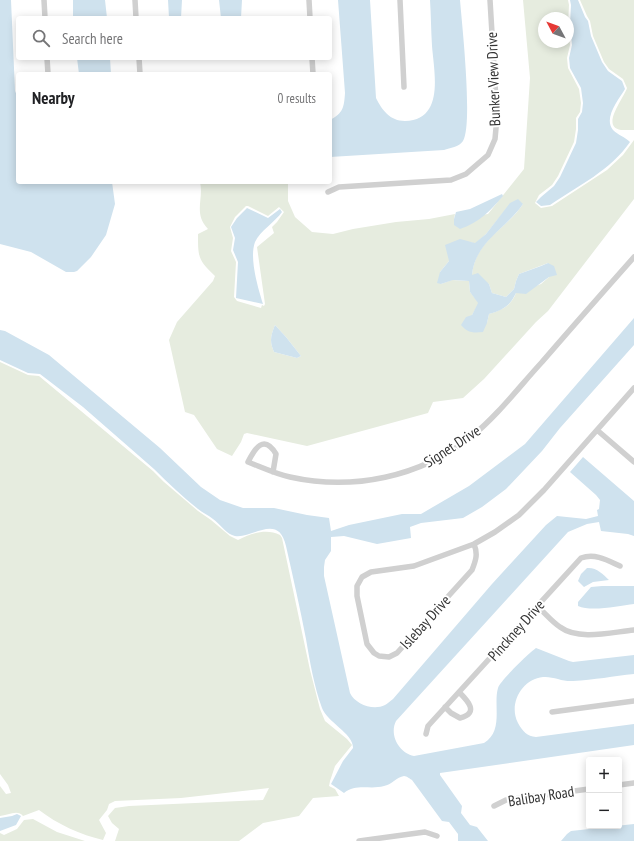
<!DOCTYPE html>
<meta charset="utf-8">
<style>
body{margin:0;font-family:"PT Sans Narrow",sans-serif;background:#f2f2f2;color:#202124}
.controls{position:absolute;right:12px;bottom:12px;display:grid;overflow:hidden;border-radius:4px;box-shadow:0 2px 10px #0003}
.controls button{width:36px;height:36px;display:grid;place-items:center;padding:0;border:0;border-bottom:1px solid #e0e0e0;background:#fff;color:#202124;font:20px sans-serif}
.compass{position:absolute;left:538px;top:12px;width:36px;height:36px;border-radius:50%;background:#fff;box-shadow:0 2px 10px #0003;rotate:311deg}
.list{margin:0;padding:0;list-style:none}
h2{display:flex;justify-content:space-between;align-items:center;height:52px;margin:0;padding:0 16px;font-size:17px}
h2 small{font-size:13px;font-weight:400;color:#757577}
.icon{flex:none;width:22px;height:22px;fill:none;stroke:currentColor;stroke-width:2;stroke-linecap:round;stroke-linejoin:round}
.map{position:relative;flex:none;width:634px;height:841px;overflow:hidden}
.search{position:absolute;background:#fff;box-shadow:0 2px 10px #0003;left:16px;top:16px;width:316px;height:44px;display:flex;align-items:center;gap:10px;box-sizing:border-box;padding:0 14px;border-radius:4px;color:#757577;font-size:15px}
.panel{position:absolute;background:#fff;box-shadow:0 2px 10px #0003;left:16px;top:72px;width:316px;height:112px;border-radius:4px}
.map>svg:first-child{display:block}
.green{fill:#e6ecdf;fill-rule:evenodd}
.water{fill:#cfe2ee}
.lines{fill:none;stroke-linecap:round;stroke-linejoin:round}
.minor{stroke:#d0d0d0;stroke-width:5.5}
.labels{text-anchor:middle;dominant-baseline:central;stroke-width:4;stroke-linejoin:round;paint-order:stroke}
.street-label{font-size:15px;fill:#333;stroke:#fff}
</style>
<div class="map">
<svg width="634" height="841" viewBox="0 0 634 841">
<rect width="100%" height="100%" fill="#fff"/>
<path class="green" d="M 523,0 L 568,0 L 569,5 L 568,24 L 570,45 L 567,58 L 568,68 L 579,89 L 581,103 L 580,112 L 576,118 L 576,129 L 574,142 L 558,176 L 552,185 L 539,195 L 535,203 L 541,208 L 552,206 L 607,170 L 623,155 L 634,140 L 634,199 L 548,311 L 536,322 L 484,379 L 463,398 L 433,402 L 428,413 L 307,446 L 247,433 L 244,434 L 241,442 L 232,456 L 217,449 L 194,415 L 185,412 L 169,340 L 177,322 L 213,281 L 215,276 C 198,260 198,257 198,234 L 208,229 C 193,213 204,200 200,182 L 288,182 L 288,201 L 295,217 L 312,232 L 333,234 L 353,229 L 396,222 L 429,219 L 455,214 L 454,219 L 488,214 L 524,169 L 530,78 ZM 544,18 L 568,18 L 568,42 L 544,42 ZM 523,204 C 506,230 475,240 472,275 L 489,284 L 492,293 L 506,297 L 514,289 L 516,281 L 519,274 L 548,263 L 549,277 L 541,284 L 516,293 C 511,306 502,310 489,314 L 487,323 L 472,315 L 479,303 L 470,292 L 469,281 L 452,280 L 441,284 L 440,272 L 449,261 L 471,242 L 475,244 L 486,234 L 506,209 ZM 246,206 L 248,206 L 268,216 L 279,207 L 284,212 L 277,222 L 272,227 L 274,233 L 257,247 L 265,304 L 264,306 L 262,305 L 261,308 L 237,301 L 234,297 L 236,262 L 231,251 L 233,238 L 230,227 L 235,217 ZM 275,325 L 286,337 L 301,356 L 297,358 L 274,352 C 269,341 271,335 275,325 Z
M 580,0 L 634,0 L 634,130 C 630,130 625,130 621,130 C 600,127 624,98 627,88 L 623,79 L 609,69 L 604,62 L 593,36 L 590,21 L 587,16 Z
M 0,362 L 28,375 L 39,376 L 153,471 L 164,482 L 198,511 L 211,520 L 230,536 L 238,540 C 250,534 266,528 280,535 L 282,538 L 310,670 L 320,709 L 325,721 L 347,739 L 352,745 L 335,766 L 330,781 L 329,786 L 335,789 L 339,796 L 313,798 L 299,816 L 263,823 L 239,841 L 115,841 L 119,829 L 112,823 L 108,816 L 115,808 L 129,806 L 263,800 L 269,788 L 181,798 L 115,801 L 109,804 L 107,810 L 99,820 L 106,833 L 103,840 C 81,835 57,824 39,810 L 23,816 C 18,809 8,815 0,816 L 0,786 L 6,794 L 11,793 L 8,785 L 0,774 Z
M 33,819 L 57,832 L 85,841 L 0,841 L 0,833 L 4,835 L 17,829 L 24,820 Z"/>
<path class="water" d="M 0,0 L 11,0 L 15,91 L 18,98 L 18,182 L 112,182 L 115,204 L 106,235 L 91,257 L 77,271 L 74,272 L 66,272 L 31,252 L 0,244 Z
M 73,0 L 105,0 L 107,18 L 73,18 Z
M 168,0 L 182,0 L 181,18 L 169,18 Z
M 219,0 L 242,0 L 241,18 L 221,18 Z
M 338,0 L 370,0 L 376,98 C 382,110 390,121 405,121 C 445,120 434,72 432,46 C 431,31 431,15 430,0 L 460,0 C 462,24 473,125 463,141 C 459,147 450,148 444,150 L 330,157 L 330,120 C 343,113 344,108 345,93 Z
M 570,0 L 578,0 L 585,17 L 588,21 L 591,36 L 602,62 L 608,71 L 622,81 L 625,89 C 619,99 603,118 613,130 C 618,135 625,137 630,142 C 611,170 578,186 550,205 L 541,206 L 536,202 L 541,197 L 554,186 L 560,177 L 576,143 L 578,130 L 578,119 L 582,112 L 583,103 L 581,88 L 570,68 L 569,58 L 572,45 L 570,25 L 571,5 Z
M 77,58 L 110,58 L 111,74 L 79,74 Z
M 502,194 L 503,196 C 490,211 480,222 460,229 L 454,225 L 454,219 L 456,212 L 470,209 Z
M 518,199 L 523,204 C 506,229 475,242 472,275 L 478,273 L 489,284 L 492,293 L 506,297 L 514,289 L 516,281 L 519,274 L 541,266 L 548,263 L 554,266 L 557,275 L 549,277 L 526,294 L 516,293 C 510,306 503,310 489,314 L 487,323 L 483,332 C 473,333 468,333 461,325 L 466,317 L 472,315 L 478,303 L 470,292 L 469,281 L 453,280 L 441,284 L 437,283 L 440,272 L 449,261 L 445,245 L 460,239 L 475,243 L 486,234 L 510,203 Z
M 247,208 L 268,218 L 280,209 L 282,212 C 275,222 260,231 255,242 C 249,258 258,288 263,304 L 236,298 L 238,262 L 233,250 L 235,238 L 231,227 L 237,218 Z
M 634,318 L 634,345 L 560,428 L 542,451 L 506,489 L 482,507 L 463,518 L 421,523 L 410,527 L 411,538 L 377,544 L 344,536 L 331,537 L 331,551 L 325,560 L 324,567 L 324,576 L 350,693 C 355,704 373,711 385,705 C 387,704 390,701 393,699 L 492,584 L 546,525 L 557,516 L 586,519 L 598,516 L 597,510 L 599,509 L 600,500 L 596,495 L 570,472 L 583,457 L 634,501 L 634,536 L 628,534 L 601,531 L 599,522 L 587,524 L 568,532 L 396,721 C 389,735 399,753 414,756 L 484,743 C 504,731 493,705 498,688 C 500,681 529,653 536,648 L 569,661 L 573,662 L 634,655 L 634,674 C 614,676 594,680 573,681 C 563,682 553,676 543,677 C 522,679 508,704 518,723 C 523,732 527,736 536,737 L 634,724 L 634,745 L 440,773 L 440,775 L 462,806 L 461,813 L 470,825 L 477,827 L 488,841 L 458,841 L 458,834 L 449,822 L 442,821 L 412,780 C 410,779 407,776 404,776 C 397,777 391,785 384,786 C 370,790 356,783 344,793 L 331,784 L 343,761 L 353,748 C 354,734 327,722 322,708 C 314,686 310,662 306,639 C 300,608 293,577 286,546 C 278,510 248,543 232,535 C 225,532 220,524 213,519 C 208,515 203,513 198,509 C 183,497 168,483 154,469 L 83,407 L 40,374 L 28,373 L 0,360 L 0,330 L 5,331 L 49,355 L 160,448 L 201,487 L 220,500 L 243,508 L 274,508 L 307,515 L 329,518 L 331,531 L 349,525 L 402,514 L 421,514 L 469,486 L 525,444 Z
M 275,325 L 286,337 L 301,356 L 297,358 L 274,352 C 269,341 271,335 275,325 Z
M 587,568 C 596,567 603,574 609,580 L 593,582 L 584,587 L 578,581 L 581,574 Z
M 602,586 L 634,586 L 634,604 C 619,606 591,612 578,606 L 578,602 L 591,587 Z
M 17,814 L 21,816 L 16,825 L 0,831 L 0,818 L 12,816 Z
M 634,824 L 634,841 L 561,841 L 567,834 L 571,831 Z"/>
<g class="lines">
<path class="minor" d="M 44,0 L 45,18
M 135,0 L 136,18
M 309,0 L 310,18
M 400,0 L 404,87
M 47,58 L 48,74
M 139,58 L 140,74
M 312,58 L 313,74
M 328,192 L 339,187 L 451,180 L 466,174 L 488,155 L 495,139 L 497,117 L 490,0
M 597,430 L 634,462
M 273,472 L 276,454 C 264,434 255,448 248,462 C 261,467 276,474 290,477 C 353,491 420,477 471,437 C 498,415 519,387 542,362 C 572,327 603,292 634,257
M 474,544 C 478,554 476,560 472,570 L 397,653 L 389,657 L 379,656 L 374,653 L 367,644 L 357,596 L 357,586 L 362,577 L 371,572 L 414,566 L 474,544 L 495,532 L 519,515 L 544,490 L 634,388
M 537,606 C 545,613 552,622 560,627 C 579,641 612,632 634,630
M 445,707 L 451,713 L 460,718 C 480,713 467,700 459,692
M 552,712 L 634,701
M 426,734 L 428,726 L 581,558 C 595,553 607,560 620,566
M 619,785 L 634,783
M 494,806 L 506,800 L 589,789
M 359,841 L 425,832 L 437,836"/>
</g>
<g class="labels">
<g class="street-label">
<text transform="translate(493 79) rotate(-92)">Bunker View Drive</text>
<text transform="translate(452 446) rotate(-33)">Signet Drive</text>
<text transform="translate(425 622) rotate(-48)">Islebay Drive</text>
<text transform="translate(516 630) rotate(-48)">Pinckney Drive</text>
<text transform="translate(541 796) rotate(-9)">Balibay Road</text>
</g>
</g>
</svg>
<div class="controls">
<button>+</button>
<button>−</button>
</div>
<svg class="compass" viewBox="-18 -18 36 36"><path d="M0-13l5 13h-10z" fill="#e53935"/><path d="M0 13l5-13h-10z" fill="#757577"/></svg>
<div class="search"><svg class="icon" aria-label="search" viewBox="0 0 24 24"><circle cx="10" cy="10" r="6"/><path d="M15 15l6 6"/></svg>Search here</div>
<section class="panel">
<h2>Nearby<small>0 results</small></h2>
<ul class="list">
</ul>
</section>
</div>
